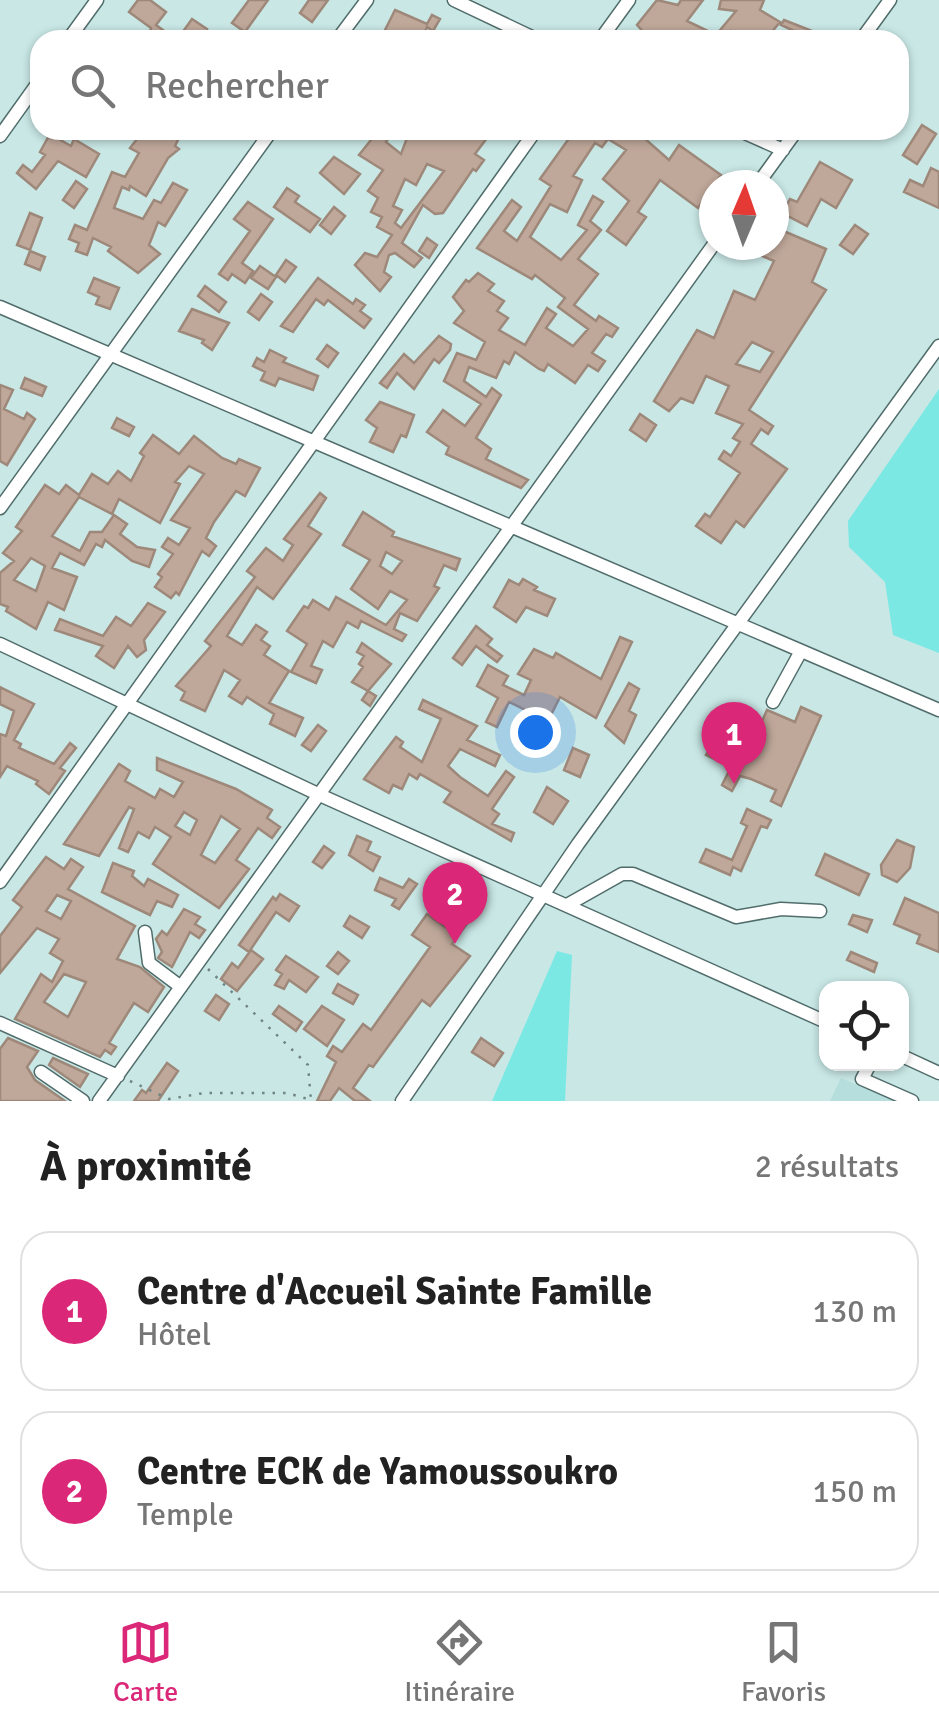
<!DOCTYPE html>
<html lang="fr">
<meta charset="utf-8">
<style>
body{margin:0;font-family:Signika,sans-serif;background:#f6f6f6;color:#222}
.controls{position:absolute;right:30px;bottom:30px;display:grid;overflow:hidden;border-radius:20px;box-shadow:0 2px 8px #0004}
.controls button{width:90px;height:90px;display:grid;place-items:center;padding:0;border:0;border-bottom:2px solid #e0e0e0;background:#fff;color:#222;font:50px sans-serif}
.compass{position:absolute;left:699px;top:170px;width:90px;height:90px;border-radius:50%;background:#fff;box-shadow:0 2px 8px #0004;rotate:2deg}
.you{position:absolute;left:535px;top:732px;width:35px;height:35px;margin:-25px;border:8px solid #fff;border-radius:50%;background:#1a73e8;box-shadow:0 0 0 15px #1a73e833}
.badge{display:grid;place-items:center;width:65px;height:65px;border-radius:50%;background:#db2777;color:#fff;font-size:32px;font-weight:700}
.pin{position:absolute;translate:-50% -82px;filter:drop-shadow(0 2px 5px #0008)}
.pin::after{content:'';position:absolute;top:52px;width:35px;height:30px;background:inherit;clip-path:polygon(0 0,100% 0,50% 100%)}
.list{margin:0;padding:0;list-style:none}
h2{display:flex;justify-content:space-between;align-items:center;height:130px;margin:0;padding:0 40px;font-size:42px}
h2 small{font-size:32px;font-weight:400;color:#767676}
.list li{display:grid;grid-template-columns:65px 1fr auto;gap:30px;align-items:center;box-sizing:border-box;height:160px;margin:0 20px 20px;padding:0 20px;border:2px solid #e0e0e0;border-radius:30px}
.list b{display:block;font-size:38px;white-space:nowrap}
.list p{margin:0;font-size:32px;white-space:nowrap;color:#767676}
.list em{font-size:32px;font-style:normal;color:#767676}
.icon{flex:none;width:55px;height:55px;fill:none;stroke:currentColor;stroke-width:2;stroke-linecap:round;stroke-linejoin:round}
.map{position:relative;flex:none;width:939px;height:1101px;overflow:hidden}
.search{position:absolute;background:#fff;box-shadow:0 2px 8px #0004;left:30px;right:30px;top:30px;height:110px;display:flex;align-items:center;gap:25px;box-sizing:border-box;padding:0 35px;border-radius:30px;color:#767676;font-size:38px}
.sheet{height:490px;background:#fff}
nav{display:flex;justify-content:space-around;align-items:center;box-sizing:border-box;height:140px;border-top:2px solid #e0e0e0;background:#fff;font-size:28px;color:#767676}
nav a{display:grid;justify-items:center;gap:5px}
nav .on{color:#db2777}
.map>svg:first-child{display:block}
.built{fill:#b5dedc}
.green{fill:#7be8e4}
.building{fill:#bfa89a;stroke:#9e887a;stroke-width:2.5;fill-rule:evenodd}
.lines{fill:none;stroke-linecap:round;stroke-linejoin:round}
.minor-casing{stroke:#516d6b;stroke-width:15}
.path{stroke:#708584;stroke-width:2.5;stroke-dasharray:2.5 8;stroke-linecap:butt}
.minor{stroke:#fff;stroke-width:12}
</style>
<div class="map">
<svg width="939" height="1101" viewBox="0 0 939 1101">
<rect width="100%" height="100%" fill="#c8e7e5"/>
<path class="built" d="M 841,1078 L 894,1101 L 830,1101 Z"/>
<path class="green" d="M 939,389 L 939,653 L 893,635 L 885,582 L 849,547 L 848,521 Z
M 557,951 L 572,955 L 565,1101 L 492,1101 Z"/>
<path class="building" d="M 138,0 L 150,0 L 166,12 L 156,25 L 177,40 L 192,19 L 207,29 L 199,40 L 148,40 L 151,28 L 129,12 Z
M 249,0 L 268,0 L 245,32 L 232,23 Z
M 309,0 L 328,0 L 312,22 L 300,13 Z
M 657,0 L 678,5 L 681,0 L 703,0 L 687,21 L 716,35 L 736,11 L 719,9 L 721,0 L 764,0 L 760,10 L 780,22 L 765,40 L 741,40 L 731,31 L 726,40 L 694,40 L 675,31 L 668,40 L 651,40 L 637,25 Z
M 395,10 L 427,24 L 432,15 L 440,19 L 433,31 L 427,27 L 422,40 L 380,40 Z
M 784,20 L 812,31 L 809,38 L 781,25 Z
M 922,125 L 936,134 L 917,164 L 903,155 Z
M 144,130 L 163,130 L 179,138 L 175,146 L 179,149 L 168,158 L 146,196 L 130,186 L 129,190 L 122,187 L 114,208 L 143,219 L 154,200 L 161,203 L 173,183 L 187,190 L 165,226 L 158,222 L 149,245 L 160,254 L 138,273 L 108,251 L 111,247 L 93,238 L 87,255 L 76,251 L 79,243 L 69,239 L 75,225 L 87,230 L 112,172 L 125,177 L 139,153 L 130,148 Z
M 379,130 L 394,130 L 386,142 L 401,154 L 410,130 L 493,130 L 475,154 L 484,160 L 476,171 L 473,169 L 443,213 L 435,214 L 423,205 L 402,243 L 422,258 L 414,267 L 395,253 L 389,255 L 384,272 L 391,277 L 380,291 L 355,265 L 365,253 L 377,257 L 392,235 L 377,227 L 382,217 L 371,212 L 378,198 L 368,191 L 383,170 L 359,155 ZM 427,164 L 444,171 L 401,228 L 395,223 L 402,210 L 393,206 L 405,179 L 416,185 Z
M 575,130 L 626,130 L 642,136 L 669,160 L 679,145 L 721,175 L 698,208 L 660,180 L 638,212 L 646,217 L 626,245 L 607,231 L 629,201 L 603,179 L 626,150 L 608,139 L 602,147 L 595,143 L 573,176 L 582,180 L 567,212 L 550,204 L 530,237 L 561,260 L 587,230 L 578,225 L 593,196 L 603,202 L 590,221 L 601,230 L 578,259 L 598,274 L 574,305 L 596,321 L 599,316 L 618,328 L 612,337 L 606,334 L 592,353 L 605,361 L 598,371 L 588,365 L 575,383 L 548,364 L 544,371 L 539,369 L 515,352 L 509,364 L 504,361 L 496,378 L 469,367 L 464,381 L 486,397 L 492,388 L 501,395 L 476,438 L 491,449 L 486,459 L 528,480 L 521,488 L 446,454 L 449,447 L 427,432 L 443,410 L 465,426 L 481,404 L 444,381 L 457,353 L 476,360 L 485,342 L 454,323 L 464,311 L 453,297 L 466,280 L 469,282 L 478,273 L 494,284 L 488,291 L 504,301 L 497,311 L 508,318 L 499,330 L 525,345 L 547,308 L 556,314 L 546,328 L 573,346 L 588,329 L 558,307 L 565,298 L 535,275 L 532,279 L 477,248 L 512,200 L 521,207 L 504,231 L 517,241 L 551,186 L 540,179 Z
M 50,134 L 71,146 L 74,139 L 99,154 L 86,177 L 58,161 L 36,189 L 17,173 L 23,165 L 32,172 L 45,155 L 40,152 Z
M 334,157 L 360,174 L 344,194 L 320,173 Z
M 820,162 L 852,180 L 836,208 L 821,199 L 807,226 L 782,213 L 790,199 L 797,202 Z
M 931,168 L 939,172 L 939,208 L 904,192 L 910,180 L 923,186 Z
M 76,181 L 87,189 L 74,208 L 63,200 Z
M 287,188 L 299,196 L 295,202 L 320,219 L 310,232 L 274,207 Z
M 248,202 L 273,219 L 242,263 L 253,271 L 245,283 L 232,274 L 228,280 L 219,274 L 250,231 L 234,219 Z
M 334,207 L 345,216 L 331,234 L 320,225 Z
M 30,213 L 42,218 L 30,250 L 17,245 Z
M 855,225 L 868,234 L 853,254 L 840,245 Z
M 774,227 L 826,249 L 812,282 L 826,290 L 749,410 L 773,426 L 768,434 L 761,429 L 751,444 L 787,469 L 744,527 L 736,521 L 721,543 L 696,526 L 705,514 L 710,517 L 740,473 L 719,459 L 724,451 L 731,456 L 740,442 L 733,438 L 743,424 L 716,413 L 729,386 L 706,376 L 693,403 L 681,398 L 669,411 L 654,401 L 697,330 L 714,338 L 734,291 L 755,300 L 774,261 L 760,255 L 764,245 L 774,245 ZM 752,342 L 773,352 L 760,372 L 736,364 Z
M 427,238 L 437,245 L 429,258 L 419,251 Z
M 30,251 L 45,257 L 40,270 L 25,264 Z
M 286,260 L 296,267 L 285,282 L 276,275 Z
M 260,266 L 276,277 L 268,289 L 251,278 Z
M 94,278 L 119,288 L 110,309 L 96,304 L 99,297 L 88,292 Z
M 318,278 L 353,304 L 356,299 L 365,305 L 360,311 L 371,319 L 364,328 L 328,300 L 324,305 L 316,299 L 293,332 L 281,326 Z
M 205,286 L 226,302 L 219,312 L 198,296 Z
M 261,294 L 272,302 L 259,320 L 248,312 Z
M 192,309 L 229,323 L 212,350 L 202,343 L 204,340 L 179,331 Z
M 439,336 L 451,344 L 450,350 L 439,363 L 434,359 L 414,389 L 397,373 L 387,388 L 380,383 L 404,354 L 414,363 Z
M 327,345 L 338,353 L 328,367 L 317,359 Z
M 270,350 L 286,358 L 283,362 L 318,376 L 313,390 L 279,378 L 275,386 L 261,380 L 265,372 L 253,366 L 257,358 L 264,362 Z
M 25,378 L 46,387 L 42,396 L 21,388 Z
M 0,385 L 13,390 L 4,409 L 24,419 L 27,413 L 35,419 L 7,465 L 0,461 Z
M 380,402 L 414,415 L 406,437 L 401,435 L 393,452 L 370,442 L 377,428 L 366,420 Z
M 640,414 L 656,425 L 646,441 L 630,430 Z
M 117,418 L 134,427 L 129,436 L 112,428 Z
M 153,435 L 179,454 L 194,436 L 222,458 L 236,464 L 239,459 L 260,468 L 245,496 L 236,491 L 214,522 L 206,538 L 216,546 L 209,556 L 202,551 L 179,595 L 176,592 L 171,598 L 155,587 L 162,577 L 158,574 L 173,554 L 162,547 L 168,538 L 179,545 L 190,528 L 171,520 L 204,474 L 189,466 L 175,482 L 180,484 L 160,523 L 119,499 L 112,514 L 79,497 L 52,536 L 80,551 L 90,532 L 102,532 L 114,515 L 127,524 L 120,534 L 137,547 L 155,550 L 149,567 L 132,561 L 105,540 L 102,547 L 96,544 L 84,565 L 60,553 L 52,568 L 77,577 L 64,610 L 48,602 L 36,629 L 6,611 L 8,607 L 0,604 L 0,573 L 14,561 L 3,553 L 22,531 L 16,527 L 45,485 L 59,494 L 66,485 L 79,495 L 92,474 L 108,484 L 118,471 L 131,481 L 144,456 L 140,453 ZM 31,558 L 45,566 L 36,591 L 14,580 Z
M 320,493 L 326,498 L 308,526 L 321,534 L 273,599 L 257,587 L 227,636 L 242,645 L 256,625 L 267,632 L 261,640 L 270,646 L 264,655 L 289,671 L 269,703 L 303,718 L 295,736 L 270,724 L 274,714 L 247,697 L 242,704 L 229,696 L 240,680 L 224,670 L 205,711 L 181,700 L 185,692 L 176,686 L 211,646 L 205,641 L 255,577 L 247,571 L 266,548 L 283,561 L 293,545 L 284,539 Z
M 363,512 L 394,532 L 392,536 L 460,559 L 456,570 L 444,565 L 434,586 L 439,588 L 417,621 L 400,613 L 394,629 L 406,635 L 402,641 L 361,621 L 358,628 L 347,622 L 333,647 L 323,641 L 311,666 L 322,670 L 316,683 L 291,672 L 307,644 L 287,631 L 304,606 L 308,608 L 313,600 L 329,610 L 336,597 L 386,625 L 407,600 L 390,591 L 378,609 L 351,589 L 370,560 L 343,545 ZM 386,552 L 402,561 L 392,574 L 380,566 Z
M 523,579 L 537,587 L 534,590 L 555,599 L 547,616 L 526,607 L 516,622 L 494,607 L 509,580 L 519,585 Z
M 148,603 L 165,612 L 144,640 L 146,650 L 137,657 L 128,646 L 114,668 L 96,656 L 103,646 L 55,630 L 60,619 L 103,636 L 116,617 L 131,626 Z
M 476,626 L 492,639 L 487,645 L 502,656 L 497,662 L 476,646 L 462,665 L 453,658 Z
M 620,637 L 632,642 L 596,718 L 560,697 L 548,721 L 509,702 L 497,727 L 486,722 L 498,698 L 477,686 L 488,665 L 508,676 L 503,685 L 524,695 L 531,680 L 518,674 L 534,649 L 553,658 L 556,653 L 601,679 Z
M 362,643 L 391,664 L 368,691 L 376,696 L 370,706 L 362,700 L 368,691 L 352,682 L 363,667 L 359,664 L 364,656 L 357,652 Z
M 629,683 L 639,689 L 629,711 L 636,715 L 624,743 L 605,726 Z
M 0,687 L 34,704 L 14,740 L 21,744 L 19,748 L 54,764 L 70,743 L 76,748 L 60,768 L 65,771 L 49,794 L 36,784 L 38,781 L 7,766 L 0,777 L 0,734 L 6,736 L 14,711 L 0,704 Z
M 423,700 L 477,726 L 467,740 L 500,755 L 495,766 L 460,749 L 448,766 L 460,777 L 488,796 L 506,771 L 514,777 L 492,809 L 499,814 L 492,824 L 514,833 L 511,841 L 444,802 L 451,792 L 420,774 L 417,779 L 409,774 L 402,789 L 393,785 L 389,793 L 364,779 L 396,737 L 403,742 L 400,747 L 422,762 L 441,719 L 419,709 Z
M 801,707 L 821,716 L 781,806 L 771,801 L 776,790 L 751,779 L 740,776 L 732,791 L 722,785 L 731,767 L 706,755 L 714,740 L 728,746 L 740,720 L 759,728 L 767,710 L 795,722 Z
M 318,725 L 326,731 L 311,751 L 302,745 Z
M 573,748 L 589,755 L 580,777 L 564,770 Z
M 157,758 L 236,789 L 272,810 L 267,818 L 280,827 L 272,838 L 258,828 L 236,860 L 249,869 L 219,908 L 153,864 L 171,837 L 155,827 L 149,838 L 138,832 L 128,852 L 119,848 L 134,809 L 129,807 L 99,856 L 64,844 L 119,764 L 130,771 L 125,781 L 155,798 L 160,789 L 174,797 L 183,782 L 157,770 ZM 184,812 L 197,820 L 190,835 L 175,826 ZM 221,816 L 240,829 L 215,863 L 201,855 Z
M 547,787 L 568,801 L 553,824 L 534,812 Z
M 747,809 L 771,820 L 767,828 L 761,826 L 741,871 L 733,867 L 730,875 L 700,862 L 706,849 L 732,860 L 747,826 L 741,823 Z
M 357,836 L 371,842 L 367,851 L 380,857 L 373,871 L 349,855 Z
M 897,840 L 914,847 L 910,868 L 897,882 L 882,875 L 881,865 Z
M 324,846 L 334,853 L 322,868 L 313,862 Z
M 825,854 L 869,874 L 859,895 L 816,875 Z
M 46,857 L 64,869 L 71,859 L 83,867 L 68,889 L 135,926 L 117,959 L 140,967 L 164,987 L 148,1012 L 134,1003 L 109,1043 L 116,1047 L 111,1054 L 105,1050 L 100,1057 L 15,1019 L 41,974 L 52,982 L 63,961 L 50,953 L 59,939 L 37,928 L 0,973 L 0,936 L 22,907 L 13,900 ZM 57,895 L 71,901 L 61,919 L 46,911 ZM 64,974 L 86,982 L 68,1017 L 44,1002 Z
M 113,863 L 134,871 L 132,876 L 144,886 L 148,879 L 178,895 L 172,907 L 157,901 L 150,915 L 102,892 Z
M 380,878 L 403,888 L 409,879 L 417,884 L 399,909 L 392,905 L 396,899 L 375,890 Z
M 280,894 L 299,906 L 289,921 L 276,912 L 249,952 L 239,945 L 273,897 L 276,900 Z
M 905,898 L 939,913 L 939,952 L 917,943 L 920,935 L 894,924 Z
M 184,909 L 200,917 L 195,924 L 205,930 L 199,938 L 190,932 L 172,967 L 158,958 L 162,952 L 156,939 L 162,931 L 167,935 Z
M 455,912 L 468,922 L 452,944 L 470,956 L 430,1006 L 422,1000 L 373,1067 L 369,1065 L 353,1088 L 370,1101 L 355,1101 L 339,1088 L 330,1101 L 317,1101 L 336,1062 L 327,1056 L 333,1046 L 342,1052 L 363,1024 L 371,1030 L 430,947 L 412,935 L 427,914 L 445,927 Z
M 853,915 L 872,920 L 867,932 L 849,924 Z
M 350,916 L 369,927 L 362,938 L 344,926 Z
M 251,950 L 263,959 L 237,991 L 221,979 L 232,963 L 238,968 Z
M 338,952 L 349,961 L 338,974 L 327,966 Z
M 851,952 L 877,963 L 874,972 L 847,960 Z
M 286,956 L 318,977 L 306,992 L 289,980 L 284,989 L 275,985 L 282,974 L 276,970 Z
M 338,984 L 358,995 L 353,1004 L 333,993 Z
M 216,995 L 229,1004 L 219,1020 L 205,1011 Z
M 279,1006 L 302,1022 L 296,1031 L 273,1014 Z
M 322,1006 L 344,1020 L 327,1046 L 304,1029 Z
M 8,1038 L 38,1051 L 27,1067 L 35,1080 L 65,1101 L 0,1101 L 0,1049 Z
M 481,1038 L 503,1053 L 494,1066 L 472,1052 Z
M 53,1058 L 88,1074 L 80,1087 L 49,1065 Z
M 167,1063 L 178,1071 L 158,1101 L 134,1101 L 142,1090 L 146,1093 Z"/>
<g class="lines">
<g class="minor-casing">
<path id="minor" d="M 454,0 L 538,40
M 68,40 L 97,0
M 337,40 L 367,0
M 600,40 L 629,0
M 861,40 L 890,0
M 738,130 L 783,150
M 0,136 L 40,80
M 757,185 L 797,130
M 0,307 L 939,710
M 0,508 L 272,130
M 0,644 L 322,796 L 826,1022
M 773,702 L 801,651
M 0,882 L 536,130
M 567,905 L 622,874 L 633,874 L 736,917 L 781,909 L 820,911
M 145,932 L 149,963 L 181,987
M 0,1023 L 118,1076
M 902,1056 L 939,1073
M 870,1064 L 862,1079 L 912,1101
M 41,1072 L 83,1101
M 99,1101 L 714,244
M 402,1101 L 578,844 L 939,346"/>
</g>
<path class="path" d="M 208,969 L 308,1065 L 311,1101
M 130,1081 L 169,1099 L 204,1093 L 287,1093 L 308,1099"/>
<use href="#minor" class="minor"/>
</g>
</svg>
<div class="controls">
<button><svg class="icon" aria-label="locate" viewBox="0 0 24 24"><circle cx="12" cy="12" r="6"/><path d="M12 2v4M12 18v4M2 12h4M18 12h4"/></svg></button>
</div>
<svg class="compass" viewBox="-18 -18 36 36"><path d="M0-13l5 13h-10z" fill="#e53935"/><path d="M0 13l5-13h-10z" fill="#767676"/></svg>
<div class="you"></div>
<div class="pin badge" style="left:734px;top:784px">1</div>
<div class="pin badge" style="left:455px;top:944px">2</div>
<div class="search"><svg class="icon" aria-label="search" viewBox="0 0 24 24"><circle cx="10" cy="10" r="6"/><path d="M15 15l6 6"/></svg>Rechercher</div>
</div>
<section class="sheet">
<h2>À proximité<small>2 résultats</small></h2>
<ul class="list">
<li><span class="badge">1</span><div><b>Centre d'Accueil Sainte Famille</b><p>Hôtel</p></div><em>130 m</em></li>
<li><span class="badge">2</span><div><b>Centre ECK de Yamoussoukro</b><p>Temple</p></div><em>150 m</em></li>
</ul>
</section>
<nav>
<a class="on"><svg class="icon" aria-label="map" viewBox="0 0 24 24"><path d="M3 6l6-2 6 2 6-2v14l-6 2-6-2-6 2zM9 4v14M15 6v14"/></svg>Carte</a>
<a><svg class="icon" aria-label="directions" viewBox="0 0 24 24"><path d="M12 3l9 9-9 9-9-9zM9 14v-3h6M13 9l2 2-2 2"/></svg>Itinéraire</a>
<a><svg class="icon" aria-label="saved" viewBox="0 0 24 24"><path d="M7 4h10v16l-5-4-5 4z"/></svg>Favoris</a>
</nav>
